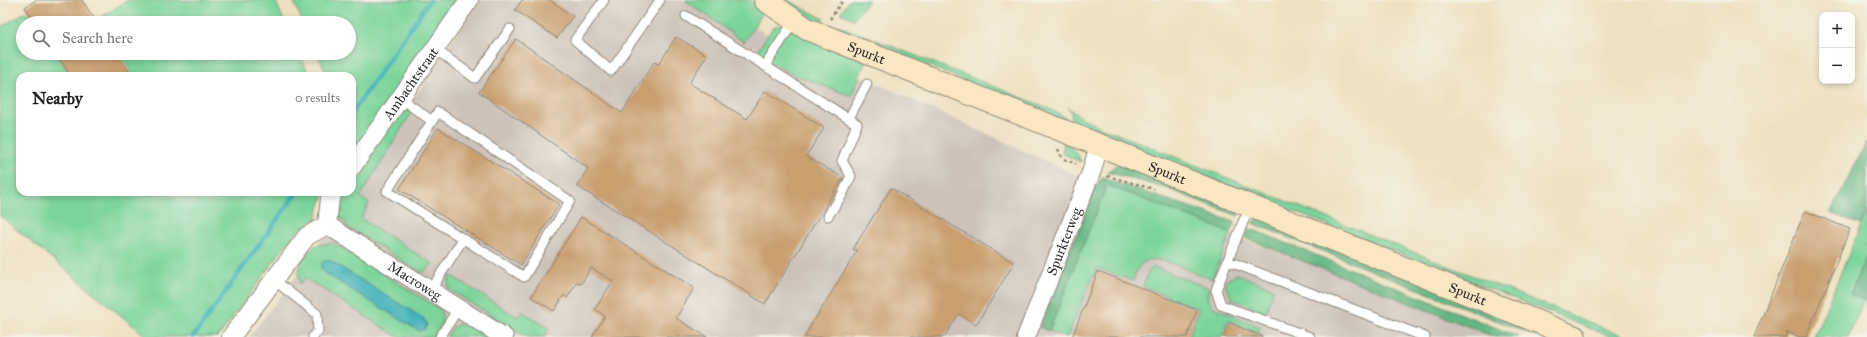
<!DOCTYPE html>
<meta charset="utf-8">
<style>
body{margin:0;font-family:"IM FELL Great Primer",serif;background:#f6f6f6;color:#222}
.controls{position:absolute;right:12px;top:12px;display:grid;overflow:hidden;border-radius:8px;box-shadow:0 2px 6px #0003}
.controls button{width:36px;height:36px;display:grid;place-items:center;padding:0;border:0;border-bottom:1px solid #e0e0e0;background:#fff;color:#222;font:20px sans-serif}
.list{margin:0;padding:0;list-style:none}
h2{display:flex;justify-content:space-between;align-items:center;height:52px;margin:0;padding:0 16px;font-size:17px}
h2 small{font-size:13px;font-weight:400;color:#767676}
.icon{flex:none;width:22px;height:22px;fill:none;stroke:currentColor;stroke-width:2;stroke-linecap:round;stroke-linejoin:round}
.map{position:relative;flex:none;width:1867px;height:337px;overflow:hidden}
.search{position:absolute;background:#fff;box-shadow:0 2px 6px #0003;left:16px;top:16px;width:340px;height:44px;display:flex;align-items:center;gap:10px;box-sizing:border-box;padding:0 14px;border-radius:22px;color:#767676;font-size:15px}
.panel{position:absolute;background:#fff;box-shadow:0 2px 6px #0003;left:16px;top:72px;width:340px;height:124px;border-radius:12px}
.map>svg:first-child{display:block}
.industrial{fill:#ccc2b9}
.green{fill:#7ad49b;stroke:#528063;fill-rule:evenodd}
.forest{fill:#63b683;stroke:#477057}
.water{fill:#42b2ba;stroke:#366e72}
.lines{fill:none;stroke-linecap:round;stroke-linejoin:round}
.stream{stroke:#42b2ba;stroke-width:4.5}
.building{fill:#c99f70}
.lane-casing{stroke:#8c8676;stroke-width:11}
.street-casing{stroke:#8c8676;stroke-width:20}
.secondary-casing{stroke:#8c8676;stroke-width:24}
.path{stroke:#8c8676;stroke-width:2.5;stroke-dasharray:3 3;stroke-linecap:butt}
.lane{stroke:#fff;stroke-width:9}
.street{stroke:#fff;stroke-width:18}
.secondary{stroke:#f9e7c3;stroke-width:22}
.labels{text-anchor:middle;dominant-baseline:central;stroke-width:3;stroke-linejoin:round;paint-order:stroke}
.street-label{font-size:14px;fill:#2b2b2b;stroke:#f7f3e8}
</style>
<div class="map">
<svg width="1867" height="337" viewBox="0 0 1867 337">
<rect width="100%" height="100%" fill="#f7f3e8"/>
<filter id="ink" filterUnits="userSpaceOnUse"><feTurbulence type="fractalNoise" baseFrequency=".025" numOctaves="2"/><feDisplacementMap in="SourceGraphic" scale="8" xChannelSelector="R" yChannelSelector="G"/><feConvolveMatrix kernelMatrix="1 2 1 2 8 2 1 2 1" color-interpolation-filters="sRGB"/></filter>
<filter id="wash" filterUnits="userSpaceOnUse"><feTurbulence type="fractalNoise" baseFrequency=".012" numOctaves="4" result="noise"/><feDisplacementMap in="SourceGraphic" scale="16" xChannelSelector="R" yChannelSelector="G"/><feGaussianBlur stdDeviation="0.9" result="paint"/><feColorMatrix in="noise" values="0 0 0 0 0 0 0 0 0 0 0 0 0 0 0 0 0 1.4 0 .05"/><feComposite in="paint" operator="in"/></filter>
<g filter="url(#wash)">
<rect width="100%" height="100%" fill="#eee1c1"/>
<path class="industrial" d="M 478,0 L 693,0 L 1099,185 L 1104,180 L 1231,235 L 1507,337 L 249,337 L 307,262 Z"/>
<path class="green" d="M 128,0 L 275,0 L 285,23 L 103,23 L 100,18 Z
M 293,0 L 458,0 L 352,153 L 352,76 L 328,76 L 317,53 L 349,53 L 349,23 L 303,23 Z
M 685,0 L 750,0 L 764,11 L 744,42 Z
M 780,0 L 787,0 L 824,19 L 816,23 Z
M 850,0 L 869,0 L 854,19 L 840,13 Z
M 26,12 L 34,23 L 23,23 L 23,53 L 55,53 L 71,76 L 20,76 L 20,192 L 324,192 L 316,219 L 300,229 L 288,242 L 218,337 L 147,337 L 0,216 L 0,27 Z
M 781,25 L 866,61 L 851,96 L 788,72 L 756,53 L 773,27 Z
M 838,25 L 1043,106 L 1065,117 L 1065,121 L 839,30 Z
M 120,53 L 299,53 L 310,76 L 133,76 Z
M 1067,107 L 1082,118 L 1100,127 L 1626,337 L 1612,337 L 1072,124 L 1071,112 Z
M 404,109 L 411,113 L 360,197 L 369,203 L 361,219 L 433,264 L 426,271 L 420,272 L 346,226 L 347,223 C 338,217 337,210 340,200 L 338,199 L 344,192 L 352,192 L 352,180 L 400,112 Z
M 1065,141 L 1078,155 L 1081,162 L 1063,154 L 1062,151 Z
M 1107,184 L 1231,233 L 1212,279 C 1201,275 1190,271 1179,266 C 1157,258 1140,252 1133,281 L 1097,268 L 1067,337 L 1049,331 Z
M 1867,211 L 1867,254 L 1850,295 L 1864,300 L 1848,337 L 1814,337 Z
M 333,243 L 440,309 C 445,321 440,327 433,337 L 398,337 L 305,278 L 300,284 L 298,272 L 301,262 L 307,253 L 314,246 ZM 329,261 L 423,318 L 322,262 Z
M 1153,267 L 1209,288 L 1207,298 L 1213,307 L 1260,327 L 1258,333 L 1228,320 L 1221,337 L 1189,337 L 1199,309 L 1143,286 L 1149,271 Z
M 1237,274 L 1274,289 L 1266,312 L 1232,299 L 1225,285 L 1227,280 Z
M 450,275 L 517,317 L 522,312 L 549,328 L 545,337 L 527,337 L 450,290 L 448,285 Z
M 459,324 L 468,326 L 486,337 L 447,337 L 452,328 Z"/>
<path class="forest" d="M 1867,142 L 1867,211 L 1861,225 L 1830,213 Z
M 1116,165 L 1127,165 L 1236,209 L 1238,213 L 1238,216 L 1168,189 L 1107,172 Z
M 1102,178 L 1235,222 L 1231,233 L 1107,185 L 1049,331 L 1040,327 L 1096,186 Z
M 1258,217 L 1559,337 L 1538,337 L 1252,223 Z
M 1249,228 L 1519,337 L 1495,337 L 1245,238 Z
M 1867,254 L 1867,301 L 1850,295 Z"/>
<path class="water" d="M 329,260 L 423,318 L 427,324 L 425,329 L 419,331 L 326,274 L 321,269 L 322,262 Z"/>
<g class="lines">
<path class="stream" d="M 352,113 L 430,0
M 193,337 L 297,192"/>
</g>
<g id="blocks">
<path class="building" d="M 36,0 L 82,0 L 97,23 L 36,23 L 25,7 Z
M 522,0 L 550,0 L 573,16 L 557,38 L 515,10 Z
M 676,37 L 707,55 L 689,83 L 747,119 L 765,91 L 824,128 L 806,156 L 843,178 L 765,304 L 577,186 L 588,168 L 479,92 L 516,39 L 622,113 L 654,62 L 659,64 Z
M 56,53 L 117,53 L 132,76 L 71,76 Z
M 438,128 L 559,204 L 521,265 L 399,189 Z
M 891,188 L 1014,263 L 976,325 L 959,314 L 944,337 L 804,337 L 857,251 L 853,249 Z
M 1805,211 L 1850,229 L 1806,337 L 1800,337 L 1787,332 L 1786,337 L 1754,337 Z
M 581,217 L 694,288 L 676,318 L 707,337 L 592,337 L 605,316 L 595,309 L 613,281 L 591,268 L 581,284 L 577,282 L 567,298 L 564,295 L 554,311 L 531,297 Z
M 1098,271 L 1197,310 L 1187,337 L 1072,337 Z
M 1229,323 L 1262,336 L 1262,337 L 1223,337 Z"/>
</g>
</g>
<g filter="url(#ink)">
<use href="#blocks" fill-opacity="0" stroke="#8c8676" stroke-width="1"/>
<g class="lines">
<g class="lane-casing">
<path id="lane" d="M 604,0 L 575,40 L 611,71 L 660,0
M 686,16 L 857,124 L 842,161 L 851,176 L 842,195 L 828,216
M 435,49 L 475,78 L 510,29
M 765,66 L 794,21
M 400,98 L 432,121
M 438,112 L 570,201 L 524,277 L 387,191 Z
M 849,118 L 867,84
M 1251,206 L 1243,222 L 1216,290 L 1221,305 L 1310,337
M 1228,261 L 1425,337
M 274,280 L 317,314 L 318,331 L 313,337
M 430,291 L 463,239
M 440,337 L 458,309"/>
</g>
<g class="street-casing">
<g id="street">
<path id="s1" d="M 352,167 L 469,0"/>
<path id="s2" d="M 327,225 L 504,337"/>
<path d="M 231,337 L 307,236 L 327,225 L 330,198 L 334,192"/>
<path id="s3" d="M 1026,337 L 1092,170 L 1099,145"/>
</g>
</g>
<g class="secondary-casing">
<g id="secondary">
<path id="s4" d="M 765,0 L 807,29 L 1099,145 L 1575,337"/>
</g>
</g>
<path class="path" d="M 830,19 L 843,0
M 1058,149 L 1062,158 L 1076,164
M 1107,176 L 1154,189"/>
<use href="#lane" class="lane"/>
<use href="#street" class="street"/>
<use href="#secondary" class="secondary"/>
</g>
</g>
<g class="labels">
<g class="street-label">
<text stroke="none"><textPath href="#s4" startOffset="115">Spurkt</textPath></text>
<text stroke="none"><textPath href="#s1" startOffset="102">Ambachtstraat</textPath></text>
<text stroke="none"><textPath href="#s4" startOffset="439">Spurkt</textPath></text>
<text stroke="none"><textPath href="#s3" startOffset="103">Spurkterweg</textPath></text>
<text stroke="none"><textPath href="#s2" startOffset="104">Macroweg</textPath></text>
<text stroke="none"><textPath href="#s4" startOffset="763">Spurkt</textPath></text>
</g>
</g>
</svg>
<div class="controls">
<button>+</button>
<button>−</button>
</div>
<div class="search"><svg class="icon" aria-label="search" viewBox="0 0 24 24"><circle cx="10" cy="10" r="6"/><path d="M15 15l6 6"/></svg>Search here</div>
<section class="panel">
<h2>Nearby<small>0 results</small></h2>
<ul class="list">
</ul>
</section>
</div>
